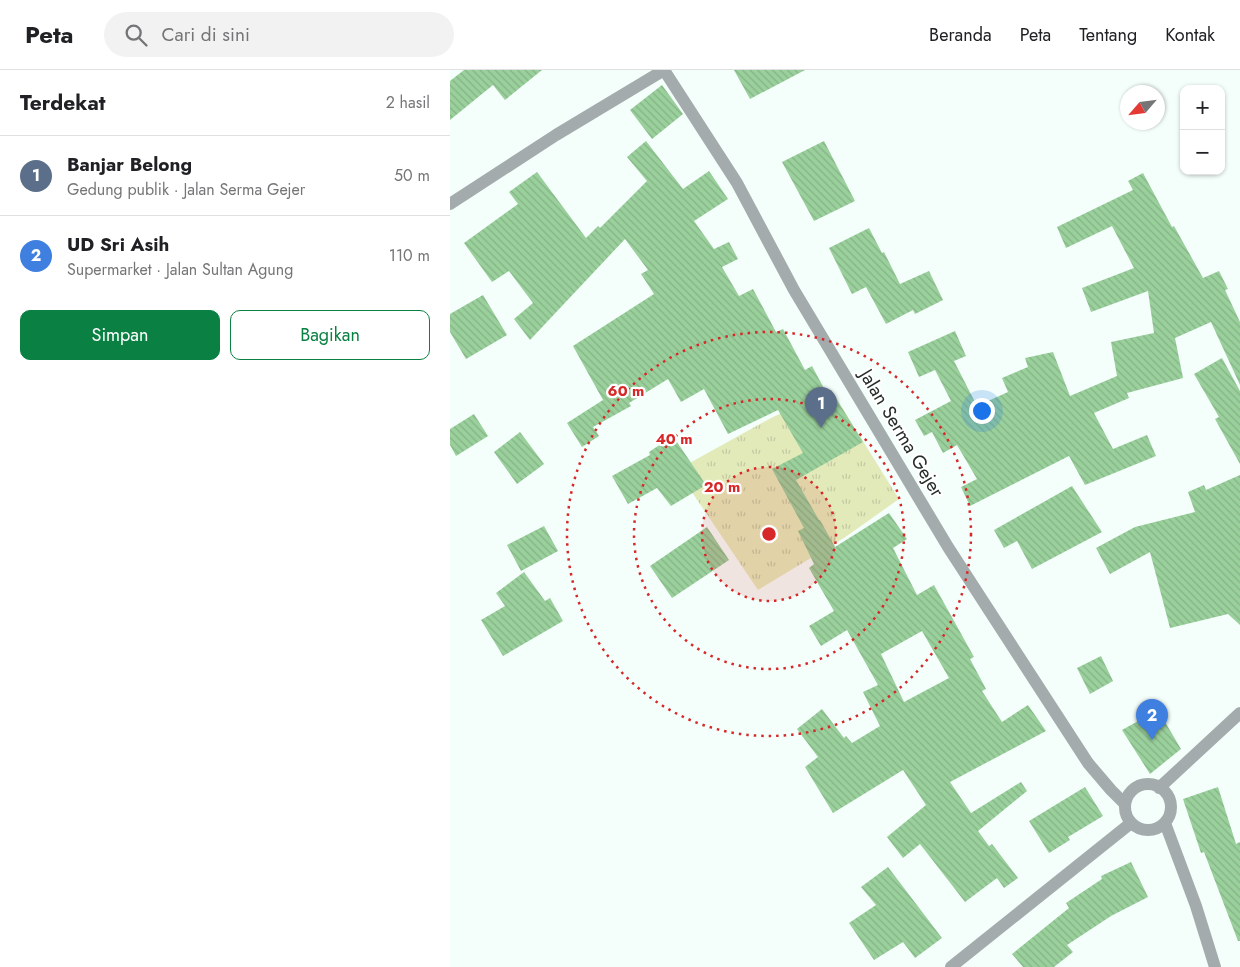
<!DOCTYPE html>
<html lang="id">
<meta charset="utf-8">
<style>
body{margin:0;font-family:Jost,sans-serif;background:#f2f2f2;color:#202124}
.controls{position:absolute;right:15px;top:15px;display:grid;overflow:hidden;border-radius:10px;box-shadow:0 1px 4px #0004}
.controls button{width:45px;height:45px;display:grid;place-items:center;padding:0;border:0;border-bottom:1px solid #e0e0e0;background:#fff;color:#202124;font:25px sans-serif}
.compass{position:absolute;left:670px;top:15px;width:45px;height:45px;border-radius:50%;background:#fff;box-shadow:0 1px 4px #0004;rotate:242deg}
.you{position:absolute;left:531px;top:340px;width:18px;height:18px;margin:-12px;border:4px solid #fff;border-radius:50%;background:#1a73e8;box-shadow:0 0 0 8px #1a73e833}
.badge{display:grid;place-items:center;width:32px;height:32px;border-radius:50%;background:#0b8043;color:#fff;font-size:16px;font-weight:700}
.pin{position:absolute;translate:-50% -41px;filter:drop-shadow(0 1px 2px #0008)}
.pin::after{content:'';position:absolute;top:26px;width:18px;height:15px;background:inherit;clip-path:polygon(0 0,100% 0,50% 100%)}
.list{margin:0;padding:0;list-style:none}
h2{display:flex;justify-content:space-between;align-items:center;height:65px;margin:0;padding:0 20px;font-size:21px}
h2 small{font-size:16px;font-weight:400;color:#757577}
.list li{display:grid;grid-template-columns:32px 1fr auto;gap:15px;align-items:center;box-sizing:border-box;height:80px;padding:0 20px;border-top:1px solid #e0e0e0}
.list b{display:block;font-size:19px;white-space:nowrap}
.list p{margin:0;font-size:16px;white-space:nowrap;color:#757577}
.list em{font-size:16px;font-style:normal;color:#757577}
.actions{display:flex;gap:10px;padding:15px 20px}
.actions a{flex:1;padding:11px 0;border:1px solid #0b8043;border-radius:10px;text-align:center;font-size:18px;color:#0b8043}
.actions .main{background:#0b8043;color:#fff}
.icon{flex:none;width:28px;height:28px;fill:none;stroke:currentColor;stroke-width:2;stroke-linecap:round;stroke-linejoin:round}
.map{position:relative;flex:none;width:790px;height:897px;overflow:hidden}
header{display:flex;align-items:center;gap:30px;box-sizing:border-box;height:70px;padding:0 25px;background:#fff;border-bottom:1px solid #e0e0e0}
header strong{font-size:24px}
nav{display:flex;gap:28px;margin-inline-start:auto;font-size:18px}
.search{width:350px;height:45px;background:#f2f2f2;display:flex;align-items:center;gap:12px;box-sizing:border-box;padding:0 18px;border-radius:28px;color:#757577;font-size:19px}
main{display:flex}
aside{flex:1;background:#fff}
.map>svg:first-child{display:block}
.grass{fill:url(#grass-tufts)}
.building{fill:url(#building-back-hatch);fill-rule:evenodd}
.lines{fill:none;stroke-linecap:round;stroke-linejoin:round}
.minor{stroke:#a4abac;stroke-width:12}
.tertiary{stroke:#a4abac;stroke-width:12}
.ring{fill:none;stroke:#d62828;stroke-width:2.5;stroke-dasharray:2.5 5}
.labels{text-anchor:middle;dominant-baseline:central;stroke-width:4.5;stroke-linejoin:round;paint-order:stroke}
.street-label{font-size:19px;fill:#272d2b;stroke:#fff}
.centre{fill:#d62828;stroke:#fff;stroke-width:2.5}
.ring-label{font-size:15px;text-anchor:middle;font-weight:bold;fill:#d62828;stroke:#fff;stroke-width:4.5;stroke-linejoin:round;paint-order:stroke}
</style>
<header>
<strong>Peta</strong>
<div class="search"><svg class="icon" aria-label="search" viewBox="0 0 24 24"><circle cx="10" cy="10" r="6"/><path d="M15 15l6 6"/></svg>Cari di sini</div>
<nav><a>Beranda</a><a>Peta</a><a>Tentang</a><a>Kontak</a></nav>
</header>
<main>
<aside>
<h2>Terdekat<small>2 hasil</small></h2>
<ul class="list">
<li><span class="badge" style="background:#5c6f8a">1</span><div><b>Banjar Belong</b><p>Gedung publik · Jalan Serma Gejer</p></div><em>50 m</em></li>
<li><span class="badge" style="background:#3f7fe0">2</span><div><b>UD Sri Asih</b><p>Supermarket · Jalan Sultan Agung</p></div><em>110 m</em></li>
</ul>
<div class="actions"><a class="main">Simpan</a><a>Bagikan</a></div>
</aside>
<div class="map">
<svg width="790" height="897" viewBox="0 0 790 897">
<defs>
<pattern id="grass-tufts" width="24" height="20" patternUnits="userSpaceOnUse" patternTransform="scale(1.25)"><rect width="24" height="20" fill="#e3eaba"/><path d="M3 7l-1-3M5 7V3M7 7l1-3M15 17l-1-3M17 17v-4M19 17l1-3" fill="none" stroke="#c3c9a0"/></pattern>
<pattern id="building-back-hatch" width="6" height="6" patternUnits="userSpaceOnUse" patternTransform="scale(1.25)"><rect width="6" height="6" fill="#9ad09c"/><path d="M-1 5l2 2M0 0l6 6M5-1l2 2" fill="none" stroke="#85b387"/></pattern>
</defs>
<rect width="100%" height="100%" fill="#f4fefb"/>
<path class="grass" d="M 381,320 L 449,429 L 394,468 L 308,520 L 227,400 L 321,348 Z"/>
<path class="building" d="M 14,0 L 92,0 L 55,30 L 43,15 L 0,50 L 0,11 Z
M 284,0 L 355,0 L 300,29 Z
M 212,15 L 233,44 L 202,69 L 180,40 Z
M 196,71 L 233,119 L 259,101 L 278,129 L 244,151 L 264,179 L 279,172 L 288,189 L 272,197 L 289,226 L 303,219 L 326,262 L 333,259 L 355,300 L 362,296 L 376,322 L 381,320 L 413,372 L 346,410 L 369,450 L 370,450 L 385,477 L 439,443 L 457,469 L 443,478 L 467,525 L 484,515 L 524,587 L 520,589 L 536,619 L 532,621 L 552,652 L 578,635 L 596,661 L 500,712 L 521,743 L 571,712 L 577,721 L 528,761 L 539,776 L 542,774 L 568,808 L 554,818 L 547,808 L 515,832 L 470,774 L 453,788 L 437,767 L 476,735 L 453,700 L 383,743 L 355,697 L 368,687 L 347,659 L 372,639 L 394,668 L 396,666 L 402,673 L 430,656 L 413,622 L 428,615 L 397,560 L 371,576 L 359,556 L 384,541 L 359,498 L 364,494 L 348,461 L 354,458 L 322,399 L 353,383 L 328,340 L 278,364 L 254,319 L 231,332 L 218,309 L 179,333 L 181,336 L 143,357 L 149,366 L 132,377 L 117,353 L 153,330 L 123,276 L 204,224 L 191,204 L 198,200 L 175,169 L 80,270 L 64,249 L 83,233 L 59,201 L 42,212 L 14,173 L 68,134 L 59,122 L 87,102 L 136,168 L 148,156 L 150,158 L 197,111 L 177,87 ZM 472,561 L 499,608 L 454,632 L 431,584 Z
M 374,71 L 405,131 L 364,151 L 332,92 Z
M 693,103 L 722,157 L 724,156 L 753,208 L 769,201 L 778,219 L 775,220 L 790,252 L 790,315 L 761,252 L 725,268 L 733,308 L 677,323 L 679,328 L 644,343 L 663,379 L 697,365 L 706,386 L 635,415 L 619,386 L 520,436 L 511,417 L 527,409 L 507,375 L 493,383 L 482,362 L 474,366 L 465,350 L 501,331 L 485,300 L 469,307 L 458,282 L 505,261 L 516,286 L 504,291 L 527,336 L 558,322 L 552,308 L 578,297 L 575,288 L 603,282 L 620,326 L 667,306 L 661,272 L 704,263 L 698,221 L 641,242 L 632,218 L 684,198 L 662,156 L 616,178 L 607,157 L 683,120 L 678,111 Z
M 419,158 L 432,183 L 434,182 L 450,214 L 479,201 L 493,230 L 465,244 L 463,240 L 436,254 L 416,217 L 402,224 L 379,178 Z
M 33,225 L 57,265 L 16,289 L 0,262 L 0,244 Z
M 772,288 L 790,321 L 790,394 L 765,349 L 769,347 L 744,304 Z
M 24,344 L 38,366 L 6,386 L 0,375 L 0,359 Z
M 70,362 L 94,394 L 67,414 L 44,382 Z
M 223,366 L 256,415 L 221,436 L 207,418 L 178,434 L 162,406 L 200,385 L 199,382 Z
M 790,405 L 790,555 L 778,544 L 720,558 L 700,482 L 660,504 L 646,478 L 685,457 L 745,442 L 738,422 L 754,415 L 756,420 Z
M 622,416 L 652,462 L 582,499 L 567,471 L 554,478 L 544,460 Z
M 94,456 L 108,481 L 71,501 L 57,475 Z
M 257,457 L 279,490 L 222,528 L 200,496 Z
M 74,502 L 95,531 L 100,528 L 113,551 L 53,586 L 31,550 L 55,536 L 46,523 Z
M 651,586 L 663,611 L 640,624 L 627,598 Z
M 708,640 L 731,679 L 700,704 L 672,660 Z
M 635,717 L 653,746 L 618,767 L 620,770 L 599,783 L 579,751 Z
M 768,717 L 786,774 L 790,772 L 790,871 L 788,871 L 754,782 L 751,783 L 733,729 Z
M 681,792 L 698,827 L 661,846 L 617,875 L 623,882 L 604,897 L 573,897 L 562,884 L 619,838 L 616,833 L 652,809 L 651,806 Z
M 438,797 L 492,868 L 465,888 L 453,872 L 424,890 L 399,853 L 426,835 L 411,817 Z"/>
<g class="lines">
<path class="minor" d="M 214,0 L 287,113 L 344,220 L 498,477 L 638,693 L 661,720 L 675,734
M 0,134 L 106,65 L 214,0"/>
<path class="tertiary" d="M675 737a23 23 0 1 1 46 0a23 23 0 1 1-46 0Z
M 709,718 L 790,643
M 715,753 L 746,836 L 765,897
M 501,897 L 681,753"/>
</g>
<circle cx="319" cy="464" r="67" fill="#d62828" fill-opacity=".12"/>
<g class="ring">
<circle cx="319" cy="464" r="67"/>
<circle cx="319" cy="464" r="135"/>
<circle cx="319" cy="464" r="202"/>
</g>
<g class="labels">
<g class="street-label">
<text transform="translate(452 363) rotate(59)">Jalan Serma Gejer</text>
</g>
</g>
<circle cx="319" cy="464" r="8" class="centre"/>
<g class="ring-label">
<text x="176" y="326">60 m</text>
<text x="224" y="374">40 m</text>
<text x="272" y="422">20 m</text>
</g>
</svg>
<div class="controls">
<button>+</button>
<button>−</button>
</div>
<svg class="compass" viewBox="-18 -18 36 36"><path d="M0-13l5 13h-10z" fill="#e53935"/><path d="M0 13l5-13h-10z" fill="#757577"/></svg>
<div class="you"></div>
<div class="pin badge" style="left:371px;top:358px;background:#5c6f8a">1</div>
<div class="pin badge" style="left:702px;top:670px;background:#3f7fe0">2</div>
</div>
</main>
